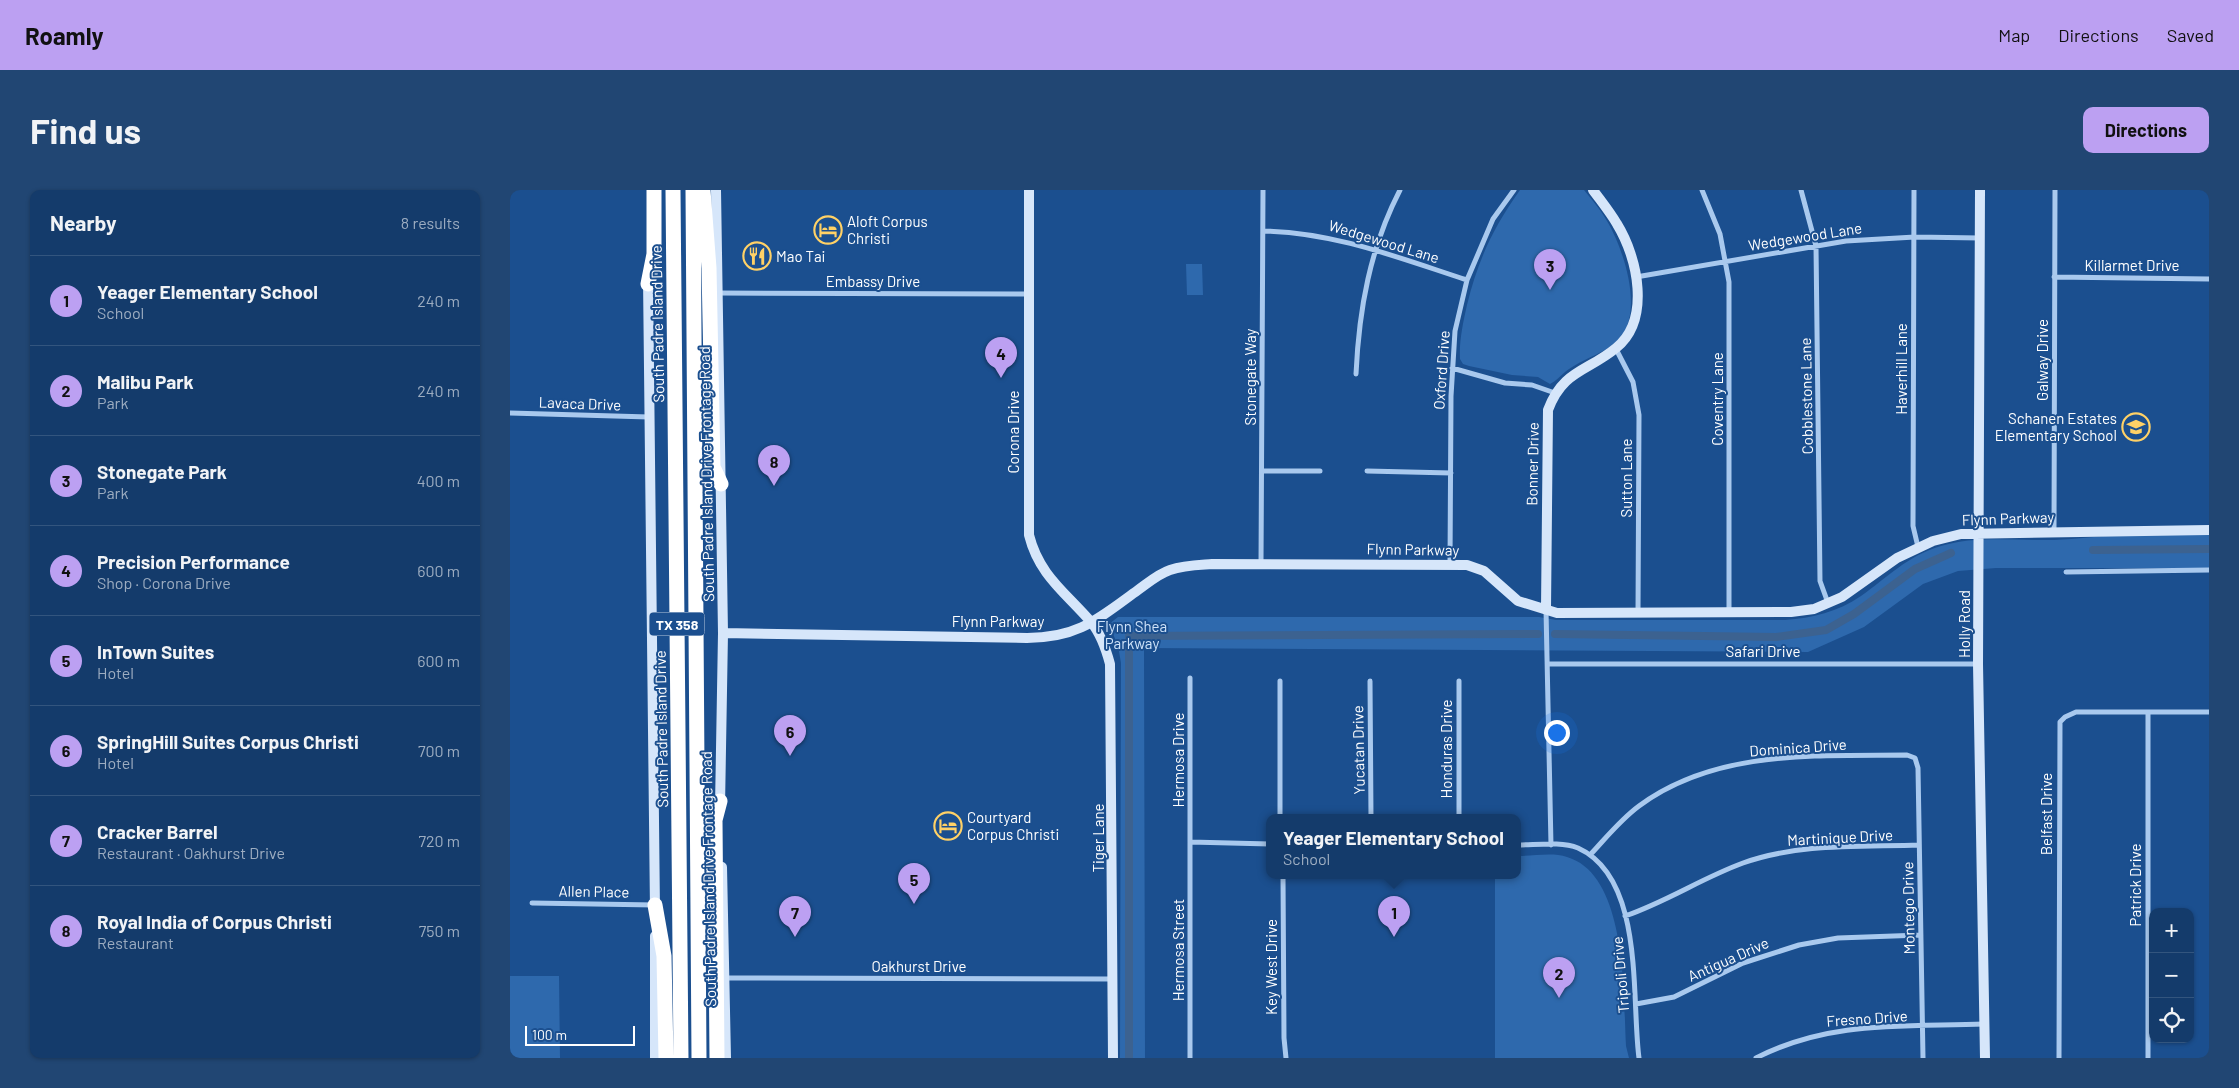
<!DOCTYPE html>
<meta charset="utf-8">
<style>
body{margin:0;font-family:Barlow,sans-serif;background:#214673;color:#f1f3f6}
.controls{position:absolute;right:15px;bottom:15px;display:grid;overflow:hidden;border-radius:10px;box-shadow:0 1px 4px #0004}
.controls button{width:45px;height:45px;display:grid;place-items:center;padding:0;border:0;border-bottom:1px solid #33557e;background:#143b6b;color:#f1f3f6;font:25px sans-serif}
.scale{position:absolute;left:15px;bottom:12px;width:110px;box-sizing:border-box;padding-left:5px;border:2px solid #fff;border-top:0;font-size:14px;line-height:18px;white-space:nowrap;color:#fff;-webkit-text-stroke:4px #1b4f8f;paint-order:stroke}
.you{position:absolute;left:1046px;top:542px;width:18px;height:18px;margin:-12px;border:4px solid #fff;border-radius:50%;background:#1a73e8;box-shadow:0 0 0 8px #1a73e833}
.badge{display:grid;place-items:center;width:32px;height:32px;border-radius:50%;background:#bca0f2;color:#111;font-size:16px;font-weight:700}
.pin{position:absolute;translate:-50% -41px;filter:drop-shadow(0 1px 2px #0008)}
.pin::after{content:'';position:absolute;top:26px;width:18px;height:15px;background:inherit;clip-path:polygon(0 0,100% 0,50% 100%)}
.popup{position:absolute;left:756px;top:624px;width:255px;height:65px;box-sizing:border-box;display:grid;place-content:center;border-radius:10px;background:#143b6b;filter:drop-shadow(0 1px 4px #0005);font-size:16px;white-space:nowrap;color:#9dadc1}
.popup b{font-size:19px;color:#f1f3f6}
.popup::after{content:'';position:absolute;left:50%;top:100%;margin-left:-10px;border:10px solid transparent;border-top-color:#143b6b}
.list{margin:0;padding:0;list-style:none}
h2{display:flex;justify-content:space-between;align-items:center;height:65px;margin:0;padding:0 20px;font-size:21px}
h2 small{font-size:16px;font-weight:400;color:#9dadc1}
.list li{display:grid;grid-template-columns:32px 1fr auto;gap:15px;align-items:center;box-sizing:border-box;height:90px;padding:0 20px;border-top:1px solid #33557e}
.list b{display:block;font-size:19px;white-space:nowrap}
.list p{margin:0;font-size:16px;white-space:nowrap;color:#9dadc1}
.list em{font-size:16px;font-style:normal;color:#9dadc1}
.icon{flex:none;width:28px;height:28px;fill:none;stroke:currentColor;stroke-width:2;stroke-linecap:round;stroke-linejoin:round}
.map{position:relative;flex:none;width:1699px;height:868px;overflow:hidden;border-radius:10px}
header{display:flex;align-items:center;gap:30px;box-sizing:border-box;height:70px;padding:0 25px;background:#bca0f2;color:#111}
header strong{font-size:24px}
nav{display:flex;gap:28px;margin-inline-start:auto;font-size:18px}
.intro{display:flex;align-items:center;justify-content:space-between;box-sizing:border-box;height:120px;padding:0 30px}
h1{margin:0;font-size:35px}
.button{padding:12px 22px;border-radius:10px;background:#bca0f2;color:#111;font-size:18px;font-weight:700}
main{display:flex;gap:30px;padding:0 30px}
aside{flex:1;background:#143b6b;border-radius:10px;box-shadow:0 1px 4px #0004}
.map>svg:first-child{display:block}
.green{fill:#2e69ad}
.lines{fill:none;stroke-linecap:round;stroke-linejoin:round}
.canal{stroke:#3c6290;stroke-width:8}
.street{stroke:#a9c9ee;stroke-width:5}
.secondary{stroke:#d6e6fa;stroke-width:10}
.highway{stroke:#fff;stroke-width:15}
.labels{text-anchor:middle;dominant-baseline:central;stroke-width:4;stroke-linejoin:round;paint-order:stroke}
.shield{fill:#1b4f8f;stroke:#bbcadd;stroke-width:1}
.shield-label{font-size:14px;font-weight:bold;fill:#fff}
.poi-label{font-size:15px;fill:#fff;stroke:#1b4f8f;text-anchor:start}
.street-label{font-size:15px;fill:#fff;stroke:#1b4f8f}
.park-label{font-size:15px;fill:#cfe3fa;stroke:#1b4f8f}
</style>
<header>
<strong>Roamly</strong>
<nav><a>Map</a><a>Directions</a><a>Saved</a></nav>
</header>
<div class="intro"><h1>Find us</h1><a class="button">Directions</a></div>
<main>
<aside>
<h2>Nearby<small>8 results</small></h2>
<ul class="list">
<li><span class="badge">1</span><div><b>Yeager Elementary School</b><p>School</p></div><em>240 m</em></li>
<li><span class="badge">2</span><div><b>Malibu Park</b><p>Park</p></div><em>240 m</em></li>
<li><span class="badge">3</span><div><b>Stonegate Park</b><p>Park</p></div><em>400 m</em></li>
<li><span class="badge">4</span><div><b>Precision Performance</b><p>Shop · Corona Drive</p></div><em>600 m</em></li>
<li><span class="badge">5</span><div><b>InTown Suites</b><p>Hotel</p></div><em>600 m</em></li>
<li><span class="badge">6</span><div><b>SpringHill Suites Corpus Christi</b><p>Hotel</p></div><em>700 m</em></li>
<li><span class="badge">7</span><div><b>Cracker Barrel</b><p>Restaurant · Oakhurst Drive</p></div><em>720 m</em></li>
<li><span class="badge">8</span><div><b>Royal India of Corpus Christi</b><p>Restaurant</p></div><em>750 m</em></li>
</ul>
</aside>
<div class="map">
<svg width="1699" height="868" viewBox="0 0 1699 868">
<rect width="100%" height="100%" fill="#1b4f8f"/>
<path class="green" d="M 1010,0 L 1074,0 C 1082,10 1091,20 1097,31 C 1113,58 1132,115 1113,144 C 1100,163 1072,168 1055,182 C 1050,186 1046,191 1040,194 L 1028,187 L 1002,185 L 959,176 L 953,174 L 950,169 C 949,151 953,133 957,115 C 968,70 983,38 1010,0 Z
M 676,74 L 692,74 L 693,105 L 677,105 Z
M 1612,345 L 1699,345 L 1699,378 L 1486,378 L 1448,381 L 1413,394 L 1354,437 L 1298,462 L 634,458 L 635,868 L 610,868 L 611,473 L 608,456 L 599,434 L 608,427 L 1029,427 L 1046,430 L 1275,430 C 1302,428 1328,422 1351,406 C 1378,387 1397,366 1431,356 C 1466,345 1507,351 1544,350 C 1567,349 1590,346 1612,345 Z
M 1008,666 C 1023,666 1043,662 1057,667 C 1118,685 1113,806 1116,856 L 1119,868 L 985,868 L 985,686 L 1008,686 Z
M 0,786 L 49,786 L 50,868 L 0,868 Z"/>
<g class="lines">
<path class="canal" d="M 1583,360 L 1699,359
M 1045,444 L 1266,447 L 1316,440 L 1344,424 L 1405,379 L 1441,363
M 619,868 L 619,446 L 1028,444"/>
<path class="street" d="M 1192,0 L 1210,44 L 1219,92 L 1219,422
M 1291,0 L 1306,56 L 1310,391 L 1318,413
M 1404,0 L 1403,336 L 1408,357
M 753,41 C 824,42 889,68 957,90
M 1126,87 L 1336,51 L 1405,47 L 1470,48
M 1544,87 L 1699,89
M 208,103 L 518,104
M 1106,159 L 1123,192 L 1129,225 L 1128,423
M 942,178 L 995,193 L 1022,195 L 1045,203
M 846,184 C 849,119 860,58 890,0
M 0,223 L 139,227
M 753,281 L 810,281
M 857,281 L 941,283
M 1544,341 L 1545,0
M 751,374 L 753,0
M 940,374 L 941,206 L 945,141 L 957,90 L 983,29 L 1004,0
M 1556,382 L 1699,380
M 1036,420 L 1041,655
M 1038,474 L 1468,474
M 770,491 L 770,628
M 860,491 L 861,628
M 949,628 L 949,491
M 680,652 L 760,654
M 1008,655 C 1026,655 1051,651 1068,658 C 1135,688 1121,809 1129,868
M 1080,665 C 1096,648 1110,630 1129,616 C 1206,559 1307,566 1397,565 L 1405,568 L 1408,578 L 1413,868
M 773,686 L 774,848 L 776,868
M 22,713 L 145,715
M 1115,726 C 1156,712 1192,688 1233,673 C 1289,653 1350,657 1409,655
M 216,788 L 602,789
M 1126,814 L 1164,807 L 1233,773 L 1289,755 L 1328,748 L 1411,745
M 680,868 L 680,488
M 1246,868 C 1320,830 1393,837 1474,834
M 1549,868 L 1550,532 L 1555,527 L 1566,522 L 1699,522
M 1638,868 L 1638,522"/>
<path class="secondary" d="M 206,0 L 213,443 L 210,617
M 519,0 L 519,345 C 529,385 555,402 581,432 C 591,444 596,459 600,474 L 603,868
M 1470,0 L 1468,474 L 1475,868
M 138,88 L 145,721
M 1036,419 L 1038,220 C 1053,180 1077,182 1106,158 C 1141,130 1128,68 1107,34 C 1100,22 1091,11 1083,0
M 213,443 L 517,448 C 568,448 588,429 628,400 C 638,393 648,384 660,380 C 674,375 688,375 702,374 L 957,375 L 974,381 L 1008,411 L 1047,423 L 1281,422 L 1304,419 L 1332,407 L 1387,368 L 1423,351 L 1451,344 L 1699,340
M 212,677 L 216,868
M 145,746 L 145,868"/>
<path class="highway" d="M 163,0 L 171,868
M 183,0 L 189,868
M 193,0 L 199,78 L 203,277 L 211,294
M 138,94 L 144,64 L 144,0
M 145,715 L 154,766 L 156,868
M 207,868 L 205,630 L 210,611"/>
</g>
<defs>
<g id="hotel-ring" transform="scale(1.4375)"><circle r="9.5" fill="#1b4f8f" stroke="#ffd166" stroke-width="1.5"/><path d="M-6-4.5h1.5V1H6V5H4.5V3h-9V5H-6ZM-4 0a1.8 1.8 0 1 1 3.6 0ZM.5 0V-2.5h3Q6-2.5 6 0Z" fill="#ffd166"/></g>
<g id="restaurant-ring" transform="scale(1.4375)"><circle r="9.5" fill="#1b4f8f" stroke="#ffd166" stroke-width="1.5"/><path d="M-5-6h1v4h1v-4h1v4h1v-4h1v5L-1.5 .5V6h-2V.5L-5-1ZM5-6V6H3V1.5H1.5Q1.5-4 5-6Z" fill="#ffd166"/></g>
<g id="school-ring" transform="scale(1.4375)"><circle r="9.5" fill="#1b4f8f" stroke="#ffd166" stroke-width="1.5"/><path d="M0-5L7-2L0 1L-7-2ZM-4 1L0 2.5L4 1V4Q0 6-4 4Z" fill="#ffd166"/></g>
</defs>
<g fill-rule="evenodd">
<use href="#hotel-ring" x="318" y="40"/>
<use href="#restaurant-ring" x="247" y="66"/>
<use href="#school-ring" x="1626" y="237"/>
<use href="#hotel-ring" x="438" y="636"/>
</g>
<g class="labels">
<rect class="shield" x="139.5" y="422.5" width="55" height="23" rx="4"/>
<g class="shield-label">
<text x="167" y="434">TX 358</text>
</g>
<g class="poi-label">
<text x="337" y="31">Aloft Corpus<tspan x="337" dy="17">Christi</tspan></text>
<text x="266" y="66">Mao Tai</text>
<text x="1607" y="228" text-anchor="end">Schanen Estates<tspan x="1607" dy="17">Elementary School</tspan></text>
<text x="457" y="627">Courtyard<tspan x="457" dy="17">Corpus Christi</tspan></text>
</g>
<g class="street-label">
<text transform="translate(1295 46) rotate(-9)">Wedgewood Lane</text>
<text transform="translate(874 51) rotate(17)">Wedgewood Lane</text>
<text x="1622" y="75">Killarmet Drive</text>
<text x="363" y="91">Embassy Drive</text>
<text transform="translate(147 134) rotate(-91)">South Padre Island Drive</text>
<text transform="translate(1532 170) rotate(-90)">Galway Drive</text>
<text transform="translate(1391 179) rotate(-90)">Haverhill Lane</text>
<text transform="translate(931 180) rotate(-86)">Oxford Drive</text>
<text transform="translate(740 187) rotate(-90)">Stonegate Way</text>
<text transform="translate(1296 206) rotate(-91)">Cobblestone Lane</text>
<text transform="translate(1207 209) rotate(-90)">Coventry Lane</text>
<text transform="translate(70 213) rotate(2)">Lavaca Drive</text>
<text transform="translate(503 242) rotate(-90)">Corona Drive</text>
<text transform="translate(1022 274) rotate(-89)">Bonner Drive</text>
<text transform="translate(196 284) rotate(-91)">South Padre Island Drive Frontage Road</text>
<text transform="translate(1116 288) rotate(-90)">Sutton Lane</text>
<text transform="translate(1498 328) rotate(-2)">Flynn Parkway</text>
<text transform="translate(903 359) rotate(1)">Flynn Parkway</text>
<text x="488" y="431">Flynn Parkway</text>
<text transform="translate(1454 434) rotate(-90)">Holly Road</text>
<text x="1253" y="461">Safari Drive</text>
<text transform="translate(151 539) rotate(-91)">South Padre Island Drive</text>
<text transform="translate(1288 557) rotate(-4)">Dominica Drive</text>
<text transform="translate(936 559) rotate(-90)">Honduras Drive</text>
<text transform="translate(848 560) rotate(-91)">Yucatan Drive</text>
<text transform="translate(668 570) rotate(-90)">Hermosa Drive</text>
<text transform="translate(1536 624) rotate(-90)">Belfast Drive</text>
<text transform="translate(1330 647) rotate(-3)">Martinique Drive</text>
<text transform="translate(588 648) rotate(-90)">Tiger Lane</text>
<text transform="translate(198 689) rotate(-91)">South Padre Island Drive Frontage Road</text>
<text transform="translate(1625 695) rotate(-90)">Patrick Drive</text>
<text transform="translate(84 701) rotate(1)">Allen Place</text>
<text transform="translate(1398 718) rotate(-91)">Montego Drive</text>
<text transform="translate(668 760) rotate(-90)">Hermosa Street</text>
<text transform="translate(1218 769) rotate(-24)">Antigua Drive</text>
<text x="409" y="776">Oakhurst Drive</text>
<text transform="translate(761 777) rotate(-90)">Key West Drive</text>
<text transform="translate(1110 785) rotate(-95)">Tripoli Drive</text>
<text transform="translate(1357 828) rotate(-4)">Fresno Drive</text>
</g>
<g class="park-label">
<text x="622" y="436">Flynn Shea<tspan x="622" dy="17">Parkway</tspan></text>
</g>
</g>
</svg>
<div class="controls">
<button>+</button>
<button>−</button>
<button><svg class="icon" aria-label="locate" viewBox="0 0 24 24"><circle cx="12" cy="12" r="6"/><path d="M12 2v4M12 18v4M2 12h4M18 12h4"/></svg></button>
</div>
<div class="scale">100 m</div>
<div class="you"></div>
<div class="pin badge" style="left:884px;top:747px">1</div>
<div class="popup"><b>Yeager Elementary School</b>School</div>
<div class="pin badge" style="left:1049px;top:808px">2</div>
<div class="pin badge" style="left:1040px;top:100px">3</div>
<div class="pin badge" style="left:491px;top:188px">4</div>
<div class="pin badge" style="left:404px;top:714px">5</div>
<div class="pin badge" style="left:280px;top:566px">6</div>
<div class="pin badge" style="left:285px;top:747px">7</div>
<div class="pin badge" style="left:264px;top:296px">8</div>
</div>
</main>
